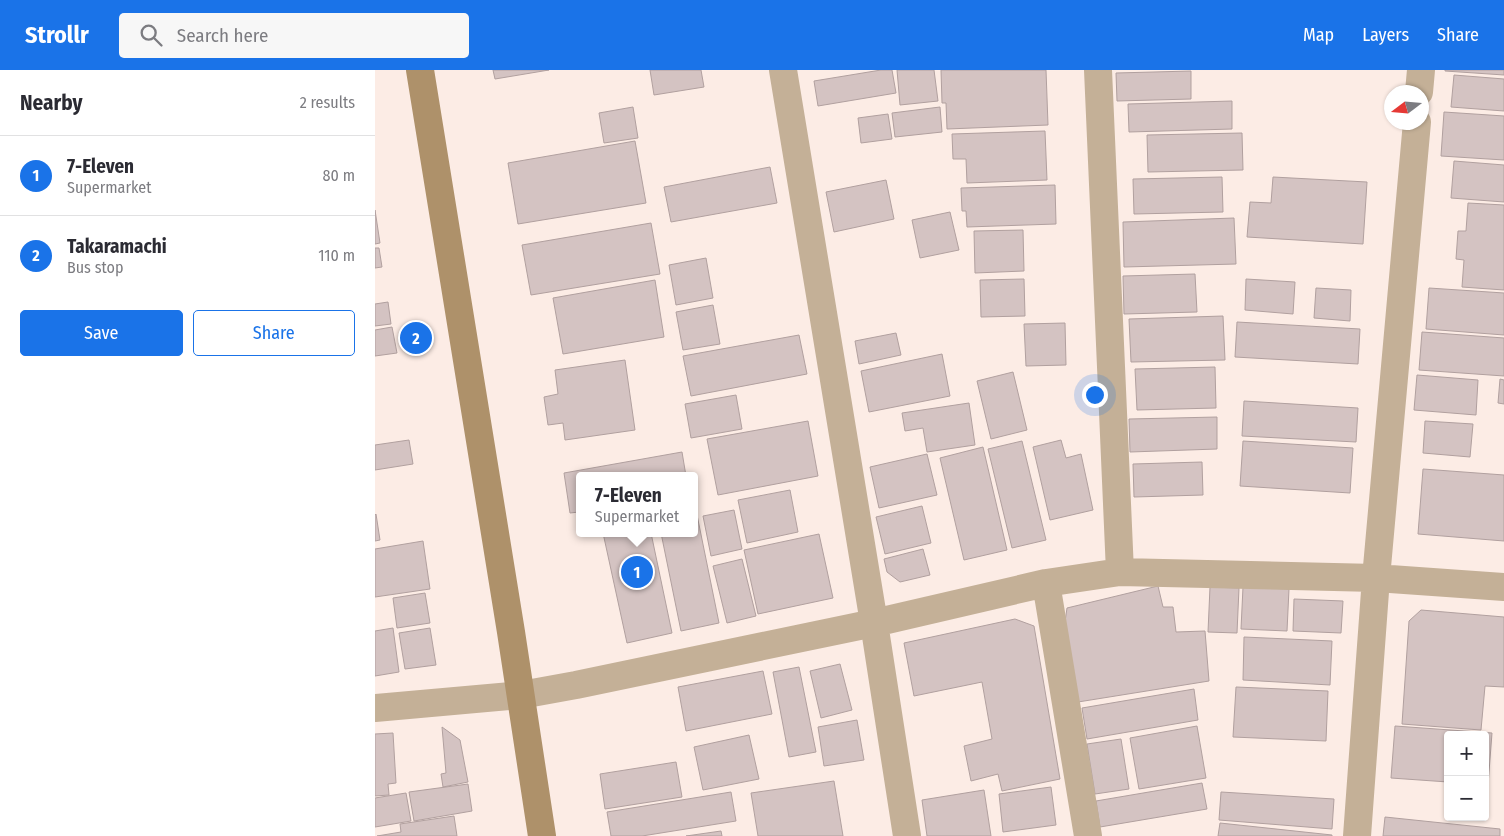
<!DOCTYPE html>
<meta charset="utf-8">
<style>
body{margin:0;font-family:"Fira Sans Condensed",sans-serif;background:#f7f7f7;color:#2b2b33}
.controls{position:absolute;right:15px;bottom:15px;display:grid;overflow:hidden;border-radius:5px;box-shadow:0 1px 4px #0004}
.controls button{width:45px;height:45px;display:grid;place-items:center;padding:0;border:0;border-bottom:1px solid #e1e1e2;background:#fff;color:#2b2b33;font:25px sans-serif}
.compass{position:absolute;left:1009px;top:15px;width:45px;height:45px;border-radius:50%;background:#fff;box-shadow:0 1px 4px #0004;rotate:254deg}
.you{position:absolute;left:719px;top:324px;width:18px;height:18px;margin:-12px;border:4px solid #fff;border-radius:50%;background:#1a73e8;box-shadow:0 0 0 8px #1a73e833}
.badge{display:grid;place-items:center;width:32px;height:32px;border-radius:50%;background:#1a73e8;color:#fff;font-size:16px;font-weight:700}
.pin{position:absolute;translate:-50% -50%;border:2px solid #fff;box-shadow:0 1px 5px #0006}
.popup{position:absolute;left:201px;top:402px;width:122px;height:65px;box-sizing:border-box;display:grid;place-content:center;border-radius:5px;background:#fff;filter:drop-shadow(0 1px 4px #0005);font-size:16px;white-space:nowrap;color:#7c7c81}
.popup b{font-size:19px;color:#2b2b33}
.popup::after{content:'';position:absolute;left:50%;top:100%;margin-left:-10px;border:10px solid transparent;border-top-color:#fff}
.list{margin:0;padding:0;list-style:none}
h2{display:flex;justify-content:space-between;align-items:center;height:65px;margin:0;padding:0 20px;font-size:21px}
h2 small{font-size:16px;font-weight:400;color:#7c7c81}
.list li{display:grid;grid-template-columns:32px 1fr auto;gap:15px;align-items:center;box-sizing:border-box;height:80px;padding:0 20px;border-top:1px solid #e1e1e2}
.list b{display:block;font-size:19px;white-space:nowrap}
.list p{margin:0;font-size:16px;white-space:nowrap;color:#7c7c81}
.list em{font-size:16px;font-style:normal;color:#7c7c81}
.actions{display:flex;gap:10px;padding:15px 20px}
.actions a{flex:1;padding:11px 0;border:1px solid #1a73e8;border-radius:5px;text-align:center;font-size:18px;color:#1a73e8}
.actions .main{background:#1a73e8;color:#fff}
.icon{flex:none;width:28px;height:28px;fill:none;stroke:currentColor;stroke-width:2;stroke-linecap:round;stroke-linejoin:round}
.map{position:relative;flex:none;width:1129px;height:766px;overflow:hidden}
header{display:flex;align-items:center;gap:30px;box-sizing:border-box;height:70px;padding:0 25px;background:#1a73e8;color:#fff}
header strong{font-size:24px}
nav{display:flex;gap:28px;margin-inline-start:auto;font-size:18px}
.search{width:350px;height:45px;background:#f7f7f7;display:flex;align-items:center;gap:12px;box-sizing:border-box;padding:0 18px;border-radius:5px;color:#7c7c81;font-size:19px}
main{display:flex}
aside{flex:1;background:#fff}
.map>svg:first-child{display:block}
.building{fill:#d4c3c2;stroke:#b1a09f}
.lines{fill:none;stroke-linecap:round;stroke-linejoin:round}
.street{stroke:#c4b097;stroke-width:28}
.secondary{stroke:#ae916a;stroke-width:28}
</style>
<header>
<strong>Strollr</strong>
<div class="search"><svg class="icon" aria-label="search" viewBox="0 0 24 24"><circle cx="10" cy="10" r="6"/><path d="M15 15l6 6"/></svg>Search here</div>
<nav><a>Map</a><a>Layers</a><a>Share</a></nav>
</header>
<main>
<aside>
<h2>Nearby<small>2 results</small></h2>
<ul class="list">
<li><span class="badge">1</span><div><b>7-Eleven</b><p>Supermarket</p></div><em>80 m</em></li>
<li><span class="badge">2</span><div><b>Takaramachi</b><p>Bus stop</p></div><em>110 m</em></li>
</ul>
<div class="actions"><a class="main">Save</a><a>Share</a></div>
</aside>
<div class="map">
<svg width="1129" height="766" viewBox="0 0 1129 766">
<rect width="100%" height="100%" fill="#fcece5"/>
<path class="building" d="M 118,0 L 174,0 L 120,9 Z
M 275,0 L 326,0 L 329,17 L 279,25 Z
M 506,0 L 517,0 L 521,23 L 443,36 L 439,11 Z
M 522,0 L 559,0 L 563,31 L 525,35 Z
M 566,0 L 671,0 L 673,55 L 572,59 L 571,33 L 567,33 Z
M 1070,0 L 1129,0 L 1129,5 L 1070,1 Z
M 816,1 L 816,29 L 742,31 L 741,3 Z
M 1079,5 L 1129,9 L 1129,41 L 1076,37 Z
M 857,31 L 857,59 L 754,62 L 753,34 Z
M 258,37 L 263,68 L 229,73 L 224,43 Z
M 565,37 L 567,62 L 520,67 L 517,43 Z
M 1069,42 L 1129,46 L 1129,90 L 1066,86 Z
M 513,44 L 517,69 L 486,73 L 483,48 Z
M 670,61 L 672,110 L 592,113 L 591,89 L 578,89 L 577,64 Z
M 867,63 L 868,100 L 773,102 L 772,65 Z
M 260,71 L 271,133 L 143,154 L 133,93 Z
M 1079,91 L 1129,95 L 1129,132 L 1076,128 Z
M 395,97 L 402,133 L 296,152 L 289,117 Z
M 847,107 L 848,142 L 759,144 L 758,109 Z
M 898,107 L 992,112 L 988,174 L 872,167 L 875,132 L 896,133 Z
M 511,110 L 519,149 L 459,162 L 451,122 Z
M 680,115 L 681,154 L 592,157 L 591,141 L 587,141 L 586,118 Z
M 1093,133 L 1129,135 L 1129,220 L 1087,217 L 1089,190 L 1081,189 L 1083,161 L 1091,161 Z
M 0,140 L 5,173 L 0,174 Z
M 575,142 L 584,180 L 545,188 L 537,150 Z
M 859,148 L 861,194 L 749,197 L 748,152 Z
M 276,153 L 285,204 L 156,225 L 147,175 Z
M 648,160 L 649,201 L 600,203 L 599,161 Z
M 0,178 L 4,178 L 7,197 L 0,198 Z
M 331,188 L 338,228 L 301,235 L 294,195 Z
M 820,204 L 822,242 L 749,244 L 748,206 Z
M 649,209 L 650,246 L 606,247 L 605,210 Z
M 871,209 L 920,212 L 918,244 L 870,240 Z
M 280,210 L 289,267 L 188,284 L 178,228 Z
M 941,218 L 976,220 L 975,251 L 939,248 Z
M 1054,218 L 1129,223 L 1129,265 L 1051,259 Z
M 13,232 L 16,254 L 0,256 L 0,234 Z
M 338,235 L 345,274 L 308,280 L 301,242 Z
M 848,246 L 850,290 L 756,292 L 754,249 Z
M 862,252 L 985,259 L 983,294 L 860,287 Z
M 690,253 L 691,295 L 651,296 L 649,254 Z
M 17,257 L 22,283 L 0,286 L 0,260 Z
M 1047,262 L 1129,268 L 1129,306 L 1044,300 Z
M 521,263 L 526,285 L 484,294 L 480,271 Z
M 424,265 L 432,304 L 316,326 L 308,286 Z
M 567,284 L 575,326 L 494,342 L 486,301 Z
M 250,290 L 260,360 L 190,370 L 188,353 L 173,355 L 169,327 L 183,324 L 180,300 Z
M 840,297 L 841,338 L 762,340 L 760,299 Z
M 638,302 L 652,360 L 616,369 L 602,311 Z
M 1042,305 L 1103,310 L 1101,345 L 1039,340 Z
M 1125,309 L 1129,310 L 1129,334 L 1123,333 Z
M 361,325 L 367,359 L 316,368 L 310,334 Z
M 869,331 L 983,338 L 981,372 L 867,366 Z
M 594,333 L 600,375 L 552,382 L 548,358 L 530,361 L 527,343 Z
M 842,347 L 842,379 L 755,382 L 754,349 Z
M 433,351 L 443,406 L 343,425 L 332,369 Z
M 1050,351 L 1098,354 L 1095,387 L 1048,383 Z
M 34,370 L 38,394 L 0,400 L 0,375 Z
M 686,370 L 691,388 L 706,384 L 718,440 L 675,450 L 658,377 Z
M 647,371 L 671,470 L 637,478 L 613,379 Z
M 868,371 L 978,378 L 975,423 L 865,416 Z
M 608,377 L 632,480 L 589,490 L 565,388 Z
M 307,382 L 311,406 L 204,406 L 204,442 L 195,443 L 189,403 Z
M 552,384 L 562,425 L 504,438 L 495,397 Z
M 827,392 L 828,425 L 759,427 L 758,394 Z
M 1048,399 L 1129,405 L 1129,471 L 1043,464 Z
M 415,420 L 423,462 L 372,473 L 363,430 Z
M 320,435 L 344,553 L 306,561 L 286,463 L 320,463 Z
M 547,436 L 556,473 L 510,484 L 501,447 Z
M 359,440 L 367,479 L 336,486 L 328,446 Z
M 1,444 L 5,470 L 0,471 L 0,445 Z
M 228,463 L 276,463 L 297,563 L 252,573 Z
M 444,464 L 458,528 L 383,544 L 369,480 Z
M 48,471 L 55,519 L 0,527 L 0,479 Z
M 548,479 L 555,505 L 525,512 L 512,502 L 509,489 Z
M 367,489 L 381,546 L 352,553 L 338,496 Z
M 783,516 L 788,537 L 798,537 L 801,562 L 830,561 L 834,611 L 703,632 L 689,559 L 692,538 Z
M 835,517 L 864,518 L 862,563 L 833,562 Z
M 868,517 L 914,519 L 912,561 L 866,559 Z
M 50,523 L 55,553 L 22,558 L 18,528 Z
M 919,529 L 968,531 L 966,563 L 918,561 Z
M 1046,540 L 1129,547 L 1129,617 L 1110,616 L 1106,660 L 1027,654 L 1034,551 Z
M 640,549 L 659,556 L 685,709 L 627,721 L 623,704 L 596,711 L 589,676 L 617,669 L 607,612 L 539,626 L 529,573 Z
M 18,558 L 24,602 L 0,606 L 0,561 Z
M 55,558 L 61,595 L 30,599 L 24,563 Z
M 869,567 L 957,571 L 955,615 L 868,610 Z
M 465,594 L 477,640 L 446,648 L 435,601 Z
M 424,597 L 441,682 L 414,687 L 398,602 Z
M 388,601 L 397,644 L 311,661 L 303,617 Z
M 861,617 L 953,621 L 951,671 L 858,667 Z
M 819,619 L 823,650 L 712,669 L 707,638 Z
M 482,650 L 489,690 L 449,696 L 443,657 Z
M 822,656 L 831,708 L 764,719 L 755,668 Z
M 1020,656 L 1117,663 L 1113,715 L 1110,715 L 1110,665 L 1073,665 L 1073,712 L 1016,708 Z
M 67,657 L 85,670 L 93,712 L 68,717 L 66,704 L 71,703 Z
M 18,663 L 21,713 L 13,714 L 14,725 L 0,726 L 0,664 Z
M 374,665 L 384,709 L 328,720 L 319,677 Z
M 746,669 L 754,719 L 720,724 L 712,674 Z
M 301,692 L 307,727 L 230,739 L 225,704 Z
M 459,711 L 468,766 L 383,766 L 376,723 Z
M 827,713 L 832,739 L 725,757 L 721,731 Z
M 93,714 L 97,741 L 39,751 L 34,722 Z
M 676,717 L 681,755 L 628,762 L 624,724 Z
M 609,720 L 616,766 L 552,766 L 547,730 Z
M 356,722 L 361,751 L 267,766 L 236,766 L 232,742 Z
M 846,722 L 959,729 L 957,759 L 844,750 Z
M 31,723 L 36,751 L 0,757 L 0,728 Z
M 79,746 L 82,766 L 2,766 L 26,762 L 25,754 Z
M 1010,747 L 1125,759 L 1125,766 L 1008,766 Z
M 845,753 L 957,765 L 957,766 L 843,766 Z
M 346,761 L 347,766 L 311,766 Z"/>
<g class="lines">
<path class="street" d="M 408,0 L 499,553 L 532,766
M 723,0 L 745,502
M 1044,22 L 1046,0
M 671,513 L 713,766
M 0,638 L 146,625 L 201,615 L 499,553 L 671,513 L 745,502 L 1001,508 L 1129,517
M 982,766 L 1001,508 L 1042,52"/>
<path class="secondary" d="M 45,0 L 136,562 L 167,766"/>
</g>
</svg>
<div class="controls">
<button>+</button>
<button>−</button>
</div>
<svg class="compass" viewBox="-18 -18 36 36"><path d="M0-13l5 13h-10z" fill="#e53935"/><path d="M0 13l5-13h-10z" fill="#7c7c81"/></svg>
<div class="you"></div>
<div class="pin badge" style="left:262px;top:502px">1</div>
<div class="popup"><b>7-Eleven</b>Supermarket</div>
<div class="pin badge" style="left:41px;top:268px">2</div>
</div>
</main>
